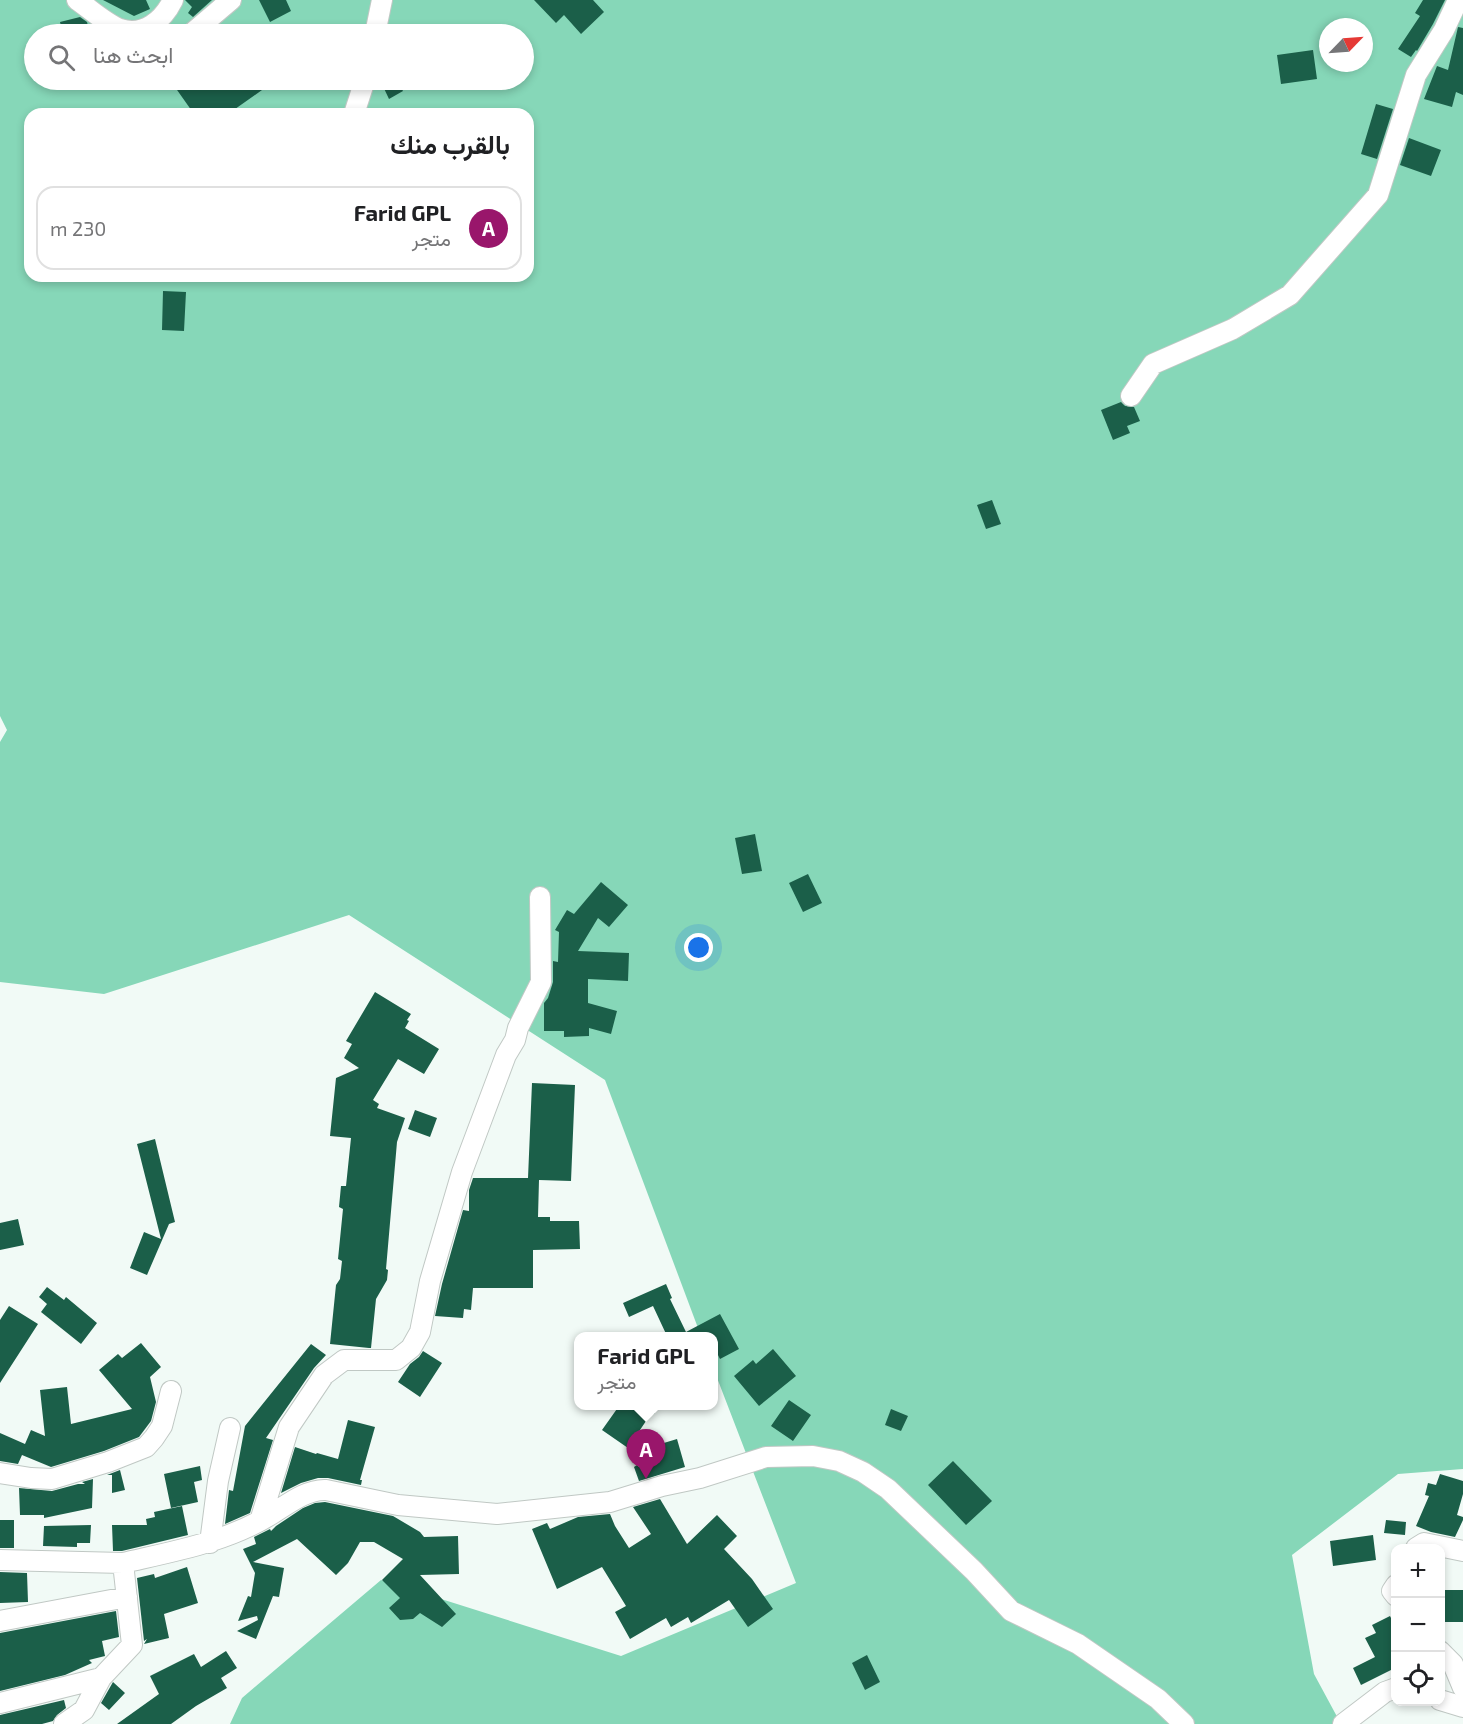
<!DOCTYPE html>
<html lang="ar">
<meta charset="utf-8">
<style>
body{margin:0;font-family:"Exo 2",Vazirmatn,sans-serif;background:#f6f6f6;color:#202124;direction:rtl}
.controls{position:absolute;right:18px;bottom:18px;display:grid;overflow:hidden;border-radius:12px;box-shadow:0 3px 9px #0003}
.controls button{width:54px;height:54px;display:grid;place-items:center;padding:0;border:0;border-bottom:2px solid #e0e0e0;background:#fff;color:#202124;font:30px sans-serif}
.compass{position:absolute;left:1319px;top:18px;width:54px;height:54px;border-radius:50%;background:#fff;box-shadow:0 3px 9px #0003;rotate:65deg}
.you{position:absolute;left:699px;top:948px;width:21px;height:21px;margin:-15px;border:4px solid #fff;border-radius:50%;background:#1a73e8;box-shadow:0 0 0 9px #1a73e833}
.badge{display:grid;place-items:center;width:39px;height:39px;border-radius:50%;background:#99166b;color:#fff;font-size:20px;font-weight:700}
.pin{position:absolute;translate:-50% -50px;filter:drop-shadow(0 2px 3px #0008)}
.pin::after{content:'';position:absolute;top:32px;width:21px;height:18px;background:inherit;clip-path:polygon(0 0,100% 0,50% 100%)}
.popup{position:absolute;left:574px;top:1332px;width:144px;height:78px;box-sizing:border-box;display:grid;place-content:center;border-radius:12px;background:#fff;filter:drop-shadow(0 2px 4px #0005);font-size:20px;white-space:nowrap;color:#757577}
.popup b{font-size:22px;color:#202124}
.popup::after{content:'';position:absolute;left:50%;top:100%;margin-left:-12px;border:12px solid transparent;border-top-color:#fff}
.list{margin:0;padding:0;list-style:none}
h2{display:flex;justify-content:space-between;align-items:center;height:78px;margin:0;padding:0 24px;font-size:26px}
h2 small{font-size:20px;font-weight:400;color:#757577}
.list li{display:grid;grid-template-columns:39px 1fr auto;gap:18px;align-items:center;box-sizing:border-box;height:84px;margin:0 12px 12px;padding:0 12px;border:2px solid #e0e0e0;border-radius:18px}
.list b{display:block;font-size:22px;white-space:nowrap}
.list p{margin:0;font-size:20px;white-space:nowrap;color:#757577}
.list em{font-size:20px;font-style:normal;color:#757577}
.icon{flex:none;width:33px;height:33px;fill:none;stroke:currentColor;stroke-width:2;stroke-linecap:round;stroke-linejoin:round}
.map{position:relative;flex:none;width:1463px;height:1724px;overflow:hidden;direction:ltr}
.search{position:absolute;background:#fff;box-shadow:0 3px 9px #0003;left:24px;top:24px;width:510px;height:66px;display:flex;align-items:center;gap:15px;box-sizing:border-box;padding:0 21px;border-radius:33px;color:#757577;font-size:22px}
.panel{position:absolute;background:#fff;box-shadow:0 3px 9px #0003;left:24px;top:108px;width:510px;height:174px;border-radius:18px;direction:rtl}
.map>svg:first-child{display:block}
.green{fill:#86d7b8;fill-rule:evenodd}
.building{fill:#1b5f49}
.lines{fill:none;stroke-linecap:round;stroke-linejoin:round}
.minor-casing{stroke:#c0c8c4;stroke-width:22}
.minor{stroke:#fff;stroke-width:20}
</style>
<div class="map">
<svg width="1463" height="1724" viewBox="0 0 1463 1724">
<rect width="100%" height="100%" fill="#f1faf6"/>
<path class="green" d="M 0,0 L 1463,0 L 1463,1469 L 1398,1474 L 1292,1555 L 1314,1674 L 1341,1724 L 230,1724 L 242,1698 L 381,1580 L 621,1656 L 796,1583 L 714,1370 L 714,1336 L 701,1336 L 605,1080 L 349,915 L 104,994 L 0,982 L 0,742 L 7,730 L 0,716 ZM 1328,27 L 1364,27 L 1364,63 L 1328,63 ZM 34,34 L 524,34 L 524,80 L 34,80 ZM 30,114 L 528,114 L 528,276 L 30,276 Z"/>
<path class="building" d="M 103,0 L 146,0 L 150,9 L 134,16 Z
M 185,0 L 212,0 L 193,17 L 188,13 L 192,7 Z
M 259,0 L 286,0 L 291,11 L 270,22 Z
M 534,0 L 593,0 L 604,12 L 581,34 L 564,15 L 556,23 Z
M 1423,0 L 1445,0 L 1433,24 L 1417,51 L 1416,50 L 1411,57 L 1398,49 L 1420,16 L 1415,13 Z
M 80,17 L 87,22 L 90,34 L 63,34 L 60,22 Z
M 1458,27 L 1463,28 L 1463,95 L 1456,92 L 1452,107 L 1424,99 L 1437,66 L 1448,70 Z
M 1313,50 L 1317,79 L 1281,84 L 1277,55 Z
M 170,80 L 254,80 L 262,90 L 228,114 L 194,114 Z
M 380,80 L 397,80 L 403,91 L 389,99 Z
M 1376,104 L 1393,109 L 1377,159 L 1361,154 Z
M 1409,138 L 1441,150 L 1431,176 L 1400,165 Z
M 163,291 L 186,292 L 184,331 L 162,330 Z
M 1121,402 L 1125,406 L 1134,407 L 1140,421 L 1127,426 L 1130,433 L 1113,440 L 1101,410 Z
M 992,500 L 1001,524 L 986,529 L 977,505 Z
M 755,834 L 762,871 L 742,874 L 735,838 Z
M 808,874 L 822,903 L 803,912 L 789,883 Z
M 601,882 L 628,905 L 609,927 L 598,918 L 578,951 L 629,953 L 628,981 L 588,979 L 588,1003 L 617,1011 L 611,1034 L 589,1028 L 589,1036 L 564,1037 L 564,1031 L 544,1031 L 544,1003 L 548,998 L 553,982 L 553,961 L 558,962 L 559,932 L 555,930 L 567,910 L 574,914 Z
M 375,992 L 411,1014 L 407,1020 L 409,1021 L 405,1028 L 439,1049 L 424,1074 L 398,1059 L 373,1100 L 379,1104 L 377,1108 L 405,1118 L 397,1142 L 386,1269 L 388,1270 L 387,1280 L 376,1299 L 371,1348 L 369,1348 L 330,1344 L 336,1285 L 340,1279 L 342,1261 L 338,1259 L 343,1209 L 339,1207 L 341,1186 L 346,1186 L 351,1138 L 330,1136 L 336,1078 L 359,1068 L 344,1058 L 352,1044 L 346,1041 Z
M 532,1083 L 575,1085 L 571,1181 L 539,1180 L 538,1217 L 550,1217 L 550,1221 L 579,1221 L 580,1249 L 533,1250 L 533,1288 L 473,1288 L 471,1310 L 464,1309 L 463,1318 L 435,1316 L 442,1284 L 463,1210 L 469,1211 L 469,1190 L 473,1178 L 528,1178 Z
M 415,1110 L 437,1118 L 430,1137 L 408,1129 Z
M 155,1139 L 175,1222 L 169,1224 L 147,1275 L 130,1268 L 144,1232 L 161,1239 L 137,1144 Z
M 18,1219 L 24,1245 L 0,1250 L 0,1223 Z
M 666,1284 L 672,1298 L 670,1299 L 686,1332 L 720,1314 L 739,1349 L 720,1359 L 714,1347 L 714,1336 L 667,1336 L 653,1306 L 629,1317 L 623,1303 Z
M 47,1287 L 64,1300 L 66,1297 L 97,1323 L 81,1344 L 41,1312 L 47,1304 L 39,1297 Z
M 9,1306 L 38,1324 L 0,1383 L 0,1320 Z
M 141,1343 L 161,1367 L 150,1377 L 156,1402 L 151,1421 L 139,1437 L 104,1451 L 51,1467 L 22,1455 L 18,1464 L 0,1461 L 0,1433 L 25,1444 L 31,1430 L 45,1436 L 40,1390 L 67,1387 L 71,1424 L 132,1409 L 99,1370 L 118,1354 L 122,1358 Z
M 311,1344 L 326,1355 L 314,1368 L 266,1438 L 273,1440 L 250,1513 L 225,1524 L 229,1490 L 233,1491 L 245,1426 Z
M 773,1349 L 796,1376 L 759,1406 L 734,1376 L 753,1360 L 756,1364 Z
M 423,1351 L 442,1363 L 420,1397 L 398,1382 L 410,1364 L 419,1357 Z
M 789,1400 L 811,1415 L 793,1441 L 771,1426 Z
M 619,1406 L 648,1406 L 655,1413 L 648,1418 L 628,1448 L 602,1430 Z
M 891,1409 L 908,1416 L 901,1431 L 885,1425 Z
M 348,1420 L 375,1427 L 360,1480 L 362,1480 L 361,1485 L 328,1478 L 318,1478 L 301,1483 L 281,1493 L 295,1447 L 316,1454 L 317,1453 L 338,1459 Z
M 677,1439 L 685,1467 L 639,1481 L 634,1467 L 637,1465 L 639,1467 L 651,1464 L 634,1452 Z
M 953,1461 L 992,1501 L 966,1525 L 928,1485 Z
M 200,1466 L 202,1480 L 194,1482 L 198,1502 L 171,1508 L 164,1474 Z
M 120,1470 L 125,1490 L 112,1493 L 112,1475 L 107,1475 Z
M 1440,1474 L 1463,1481 L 1463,1494 L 1457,1515 L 1463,1517 L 1463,1520 L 1455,1537 L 1431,1532 L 1416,1526 L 1429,1496 L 1425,1495 L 1428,1483 L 1436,1485 Z
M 93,1479 L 92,1508 L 44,1518 L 44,1515 L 20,1515 L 19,1488 L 52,1491 L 78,1484 L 85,1484 L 82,1482 Z
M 660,1499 L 687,1544 L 717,1515 L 737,1536 L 724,1549 L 752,1579 L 773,1609 L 748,1627 L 729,1600 L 691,1623 L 688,1617 L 671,1627 L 666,1618 L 630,1639 L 615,1612 L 626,1606 L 602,1567 L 557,1589 L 532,1529 L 547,1523 L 550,1529 L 578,1517 L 610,1514 L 615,1526 L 629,1548 L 651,1534 L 633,1507 Z
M 325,1502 L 393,1516 L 420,1532 L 424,1537 L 458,1536 L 459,1574 L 420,1575 L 456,1614 L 442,1627 L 420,1613 L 413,1619 L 400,1620 L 389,1608 L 400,1598 L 382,1580 L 403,1559 L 374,1542 L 360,1542 L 348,1563 L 336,1575 L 297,1539 L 253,1562 L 284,1568 L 279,1597 L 273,1596 L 256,1639 L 237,1631 L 258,1620 L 257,1616 L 238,1621 L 248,1596 L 251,1597 L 255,1573 L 243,1549 L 256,1544 L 254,1537 L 270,1529 L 271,1531 L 276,1526 L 303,1508 L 315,1503 Z
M 182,1506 L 188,1535 L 122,1551 L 113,1551 L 112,1525 L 147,1525 L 146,1519 L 155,1517 L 154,1512 Z
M 0,1520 L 14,1520 L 14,1548 L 0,1548 Z
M 1386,1520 L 1406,1522 L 1405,1535 L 1384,1533 Z
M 91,1525 L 90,1543 L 77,1543 L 77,1547 L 43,1546 L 44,1526 Z
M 1373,1535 L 1376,1560 L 1333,1566 L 1330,1541 Z
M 187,1567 L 198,1603 L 164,1614 L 169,1638 L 144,1644 L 147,1639 L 144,1641 L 137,1578 L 154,1574 L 155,1578 Z
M 0,1572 L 27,1573 L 28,1602 L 0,1603 Z
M 1440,1590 L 1463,1590 L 1463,1622 L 1440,1622 Z
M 116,1611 L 119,1637 L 102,1641 L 105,1656 L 89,1660 L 92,1663 L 65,1675 L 0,1691 L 0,1633 Z
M 1390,1616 L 1395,1626 L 1395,1668 L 1361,1685 L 1353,1668 L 1375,1657 L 1365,1638 L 1376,1633 L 1372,1625 Z
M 226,1651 L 237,1668 L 221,1678 L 227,1688 L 196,1706 L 171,1724 L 117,1724 L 159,1694 L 150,1676 L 194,1654 L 201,1667 Z
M 867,1655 L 880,1682 L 865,1690 L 852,1663 Z
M 113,1682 L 125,1693 L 109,1710 L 101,1703 Z
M 64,1700 L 66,1708 L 57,1715 L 53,1721 L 42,1724 L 0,1724 L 0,1715 Z"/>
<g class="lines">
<g class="minor-casing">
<path id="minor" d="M 77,0 C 90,9 105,23 120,29 C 144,37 163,20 173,0
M 191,34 L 231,0
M 375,34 L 382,0
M 354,114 L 365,80
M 1131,396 L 1153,364 L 1233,329 L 1290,295 L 1378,195 L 1416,75 L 1444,30 L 1458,0
M 0,1473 L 31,1478 L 52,1479 L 108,1462 L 146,1447 L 154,1438 L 162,1426 L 171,1391
M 260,1521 L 289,1427 L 324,1375 L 344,1360 L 396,1360 L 411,1348 L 420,1332 L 430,1281 L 462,1172 L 506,1055 L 515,1040 L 518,1028 L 541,982 L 540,897
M 210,1543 L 218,1481 L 230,1428
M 1416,1548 L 1424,1543 L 1463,1551
M 0,1560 L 123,1563 L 132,1645 L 101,1678 L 84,1710 L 64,1724
M 123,1563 C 175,1551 227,1542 272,1514 C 288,1504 307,1489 326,1490 L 398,1505 L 497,1514 L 610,1502 L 662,1486 L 700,1478 L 766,1457 L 813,1456 L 839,1461 L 863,1472 L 888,1489 L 974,1571 L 1011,1611 L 1078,1644 L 1158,1699 L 1184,1724
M 1396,1585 L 1392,1591 L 1396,1596
M 0,1621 L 127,1597
M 1440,1651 L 1453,1664 L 1463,1688
M 1440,1700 L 1463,1707
M 0,1703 L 101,1678
M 1343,1724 L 1385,1692 L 1396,1688"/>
</g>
<use href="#minor" class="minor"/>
</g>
</svg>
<div class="controls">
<button>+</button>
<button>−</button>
<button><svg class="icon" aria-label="locate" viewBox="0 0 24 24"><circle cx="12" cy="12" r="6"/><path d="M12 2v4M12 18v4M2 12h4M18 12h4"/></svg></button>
</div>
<svg class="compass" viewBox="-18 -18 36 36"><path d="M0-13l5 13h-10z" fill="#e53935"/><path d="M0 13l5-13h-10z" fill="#757577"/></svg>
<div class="you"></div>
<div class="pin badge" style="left:646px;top:1479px">A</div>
<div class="popup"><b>Farid GPL</b>متجر</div>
<div class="search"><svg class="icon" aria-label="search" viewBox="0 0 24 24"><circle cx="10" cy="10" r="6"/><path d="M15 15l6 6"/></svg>ابحث هنا</div>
<section class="panel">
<h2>بالقرب منك<small></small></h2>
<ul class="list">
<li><span class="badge">A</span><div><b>Farid GPL</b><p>متجر</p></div><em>230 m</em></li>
</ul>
</section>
</div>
